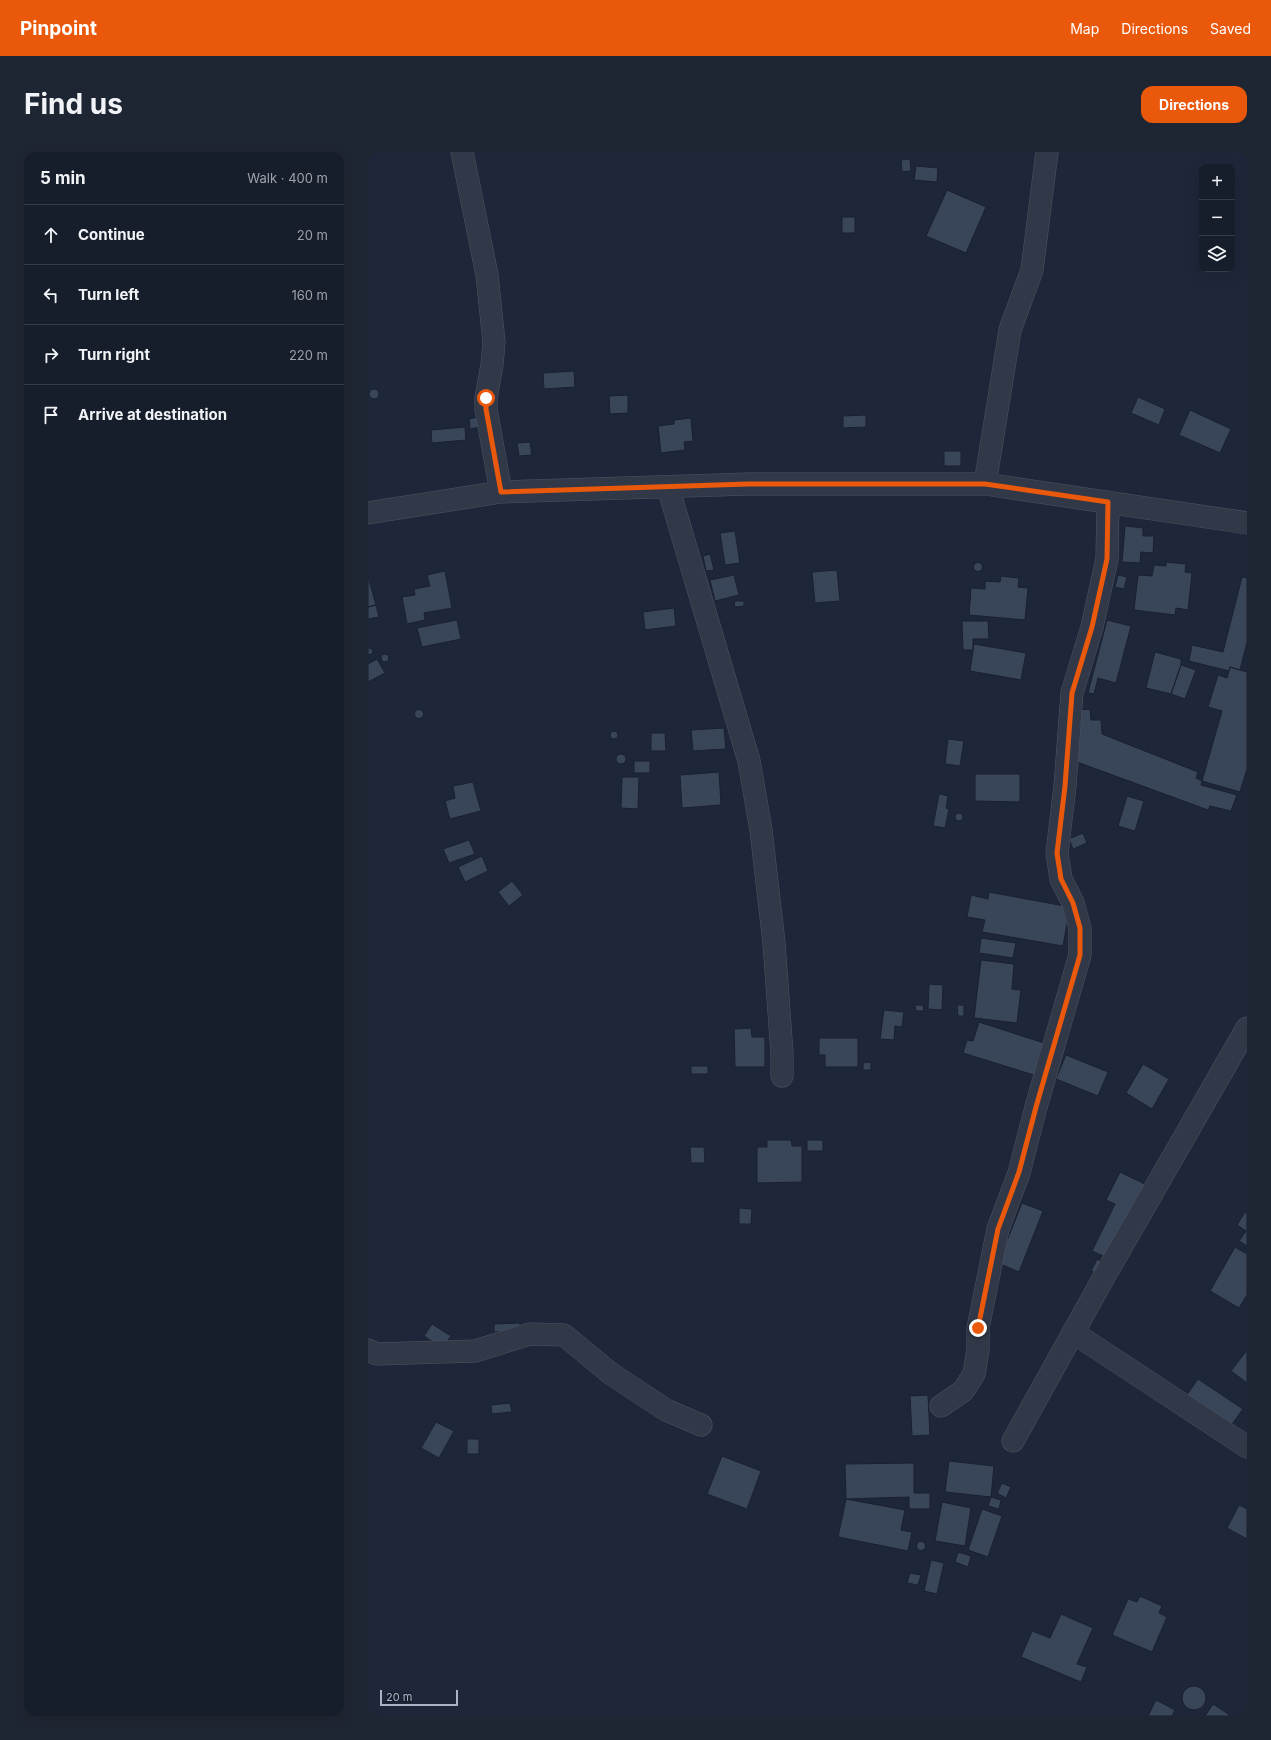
<!DOCTYPE html>
<meta charset="utf-8">
<style>
body{margin:0;font-family:Inter,sans-serif;background:#1f2633;color:#f1f3f6}
.controls{position:absolute;right:12px;top:12px;display:grid;overflow:hidden;border-radius:8px;box-shadow:0 4px 16px #0002}
.controls button{width:36px;height:36px;display:grid;place-items:center;padding:0;border:0;border-bottom:1px solid #353b47;background:#161d2b;color:#f1f3f6;font:20px sans-serif}
.scale{position:absolute;left:12px;bottom:10px;width:78px;box-sizing:border-box;padding-left:4px;border:2px solid #abb4c6;border-top:0;font-size:11px;line-height:14px;white-space:nowrap;color:#abb4c6;-webkit-text-stroke:3px #171f2d;paint-order:stroke}
.stop{position:absolute;width:12px;height:12px;margin:-9px;border:3px solid #ea580c;border-radius:50%;background:#fff}
.stop.end{background:#ea580c;border-color:#fff;box-shadow:0 1px 4px #0008}
.list{margin:0;padding:0;list-style:none}
h2{display:flex;justify-content:space-between;align-items:center;height:52px;margin:0;padding:0 16px;font-size:17px}
h2 small{font-size:13px;font-weight:400;color:#9ea2a9}
.list li{display:grid;grid-template-columns:26px 1fr auto;gap:12px;align-items:center;box-sizing:border-box;height:60px;padding:0 16px;border-top:1px solid #353b47}
.list b{display:block;font-size:15px;white-space:nowrap}
.list em{font-size:13px;font-style:normal;color:#9ea2a9}
.icon{flex:none;width:22px;height:22px;fill:none;stroke:currentColor;stroke-width:2;stroke-linecap:round;stroke-linejoin:round}
.map{position:relative;flex:none;width:879px;height:1564px;overflow:hidden;border-radius:12px}
header{display:flex;align-items:center;gap:24px;box-sizing:border-box;height:56px;padding:0 20px;background:#ea580c;color:#fff}
header strong{font-size:19px}
nav{display:flex;gap:22px;margin-inline-start:auto;font-size:14px}
.intro{display:flex;align-items:center;justify-content:space-between;box-sizing:border-box;height:96px;padding:0 24px}
h1{margin:0;font-size:28px}
.button{padding:10px 18px;border-radius:12px;background:#ea580c;color:#fff;font-size:14px;font-weight:700}
main{display:flex;gap:24px;padding:0 24px}
aside{flex:1;background:#161d2b;border-radius:12px;box-shadow:0 4px 16px #0002}
.map>svg:first-child{display:block}
.building{fill:#394559;stroke:#192130}
.lines{fill:none;stroke-linecap:round;stroke-linejoin:round}
.street-casing{stroke:#4c5464;stroke-width:23}
.street{stroke:#313949;stroke-width:22}
.route{stroke:#ea580c;stroke-width:5}
</style>
<header>
<strong>Pinpoint</strong>
<nav><a>Map</a><a>Directions</a><a>Saved</a></nav>
</header>
<div class="intro"><h1>Find us</h1><a class="button">Directions</a></div>
<main>
<aside>
<h2>5 min<small>Walk · 400 m</small></h2>
<ul class="list">
<li><svg class="icon" aria-label="ahead" viewBox="0 0 24 24"><path d="M12 20V5M6 11l6-6 6 6"/></svg><div><b>Continue</b></div><em>20 m</em></li>
<li><svg class="icon" aria-label="left" viewBox="0 0 24 24"><path d="M17 20v-9H6M10 6l-5 5 5 5"/></svg><div><b>Turn left</b></div><em>160 m</em></li>
<li><svg class="icon" aria-label="right" viewBox="0 0 24 24"><path d="M7 20v-9h11M14 6l5 5-5 5"/></svg><div><b>Turn right</b></div><em>220 m</em></li>
<li><svg class="icon" aria-label="arrive" viewBox="0 0 24 24"><path d="M6 21V4h12l-3 4 3 4H6"/></svg><div><b>Arrive at destination</b></div></li>
</ul>
</aside>
<div class="map">
<svg width="879" height="1564" viewBox="0 0 879 1564">
<rect width="100%" height="100%" fill="#1e2739"/>
<path class="building" d="M 542,7 L 543,19 L 534,20 L 533,8 Z
M 548,14 L 570,16 L 569,30 L 546,28 Z
M 579,38 L 618,55 L 598,101 L 558,84 Z
M 474,65 L 487,65 L 487,81 L 474,81 Z
M 206,219 L 207,235 L 176,237 L 175,221 Z
M1 242a5 5 0 1 1 10 0a5 5 0 1 1-10 0Z
M 260,243 L 260,261 L 242,262 L 241,244 Z
M 770,245 L 797,257 L 791,273 L 763,261 Z
M 822,258 L 863,277 L 852,301 L 811,283 Z
M 498,263 L 498,275 L 475,276 L 475,264 Z
M 110,265 L 112,275 L 102,277 L 101,267 Z
M 323,266 L 325,289 L 316,290 L 317,298 L 293,301 L 290,274 L 306,272 L 306,268 Z
M 97,275 L 98,288 L 64,291 L 63,278 Z
M 162,290 L 164,303 L 151,304 L 149,291 Z
M 576,299 L 593,299 L 593,314 L 576,314 Z
M 757,374 L 775,376 L 775,384 L 786,384 L 785,401 L 773,400 L 772,411 L 754,410 Z
M 367,379 L 372,411 L 357,413 L 352,381 Z
M 342,402 L 346,418 L 338,419 L 335,404 Z
M 798,410 L 818,412 L 817,420 L 824,421 L 820,458 L 808,456 L 807,463 L 766,458 L 770,423 L 784,424 L 786,413 L 798,414 Z
M605.5 415a4.5 4.5 0 1 1 9 0a4.5 4.5 0 1 1-9 0Z
M 469,418 L 472,449 L 447,451 L 444,420 Z
M 77,419 L 84,456 L 56,461 L 57,468 L 39,472 L 34,445 L 47,443 L 46,437 L 62,434 L 59,423 Z
M 366,423 L 371,443 L 347,449 L 342,428 Z
M 750,423 L 759,425 L 756,437 L 747,435 Z
M 0,424 L 8,453 L 0,455 Z
M 633,424 L 651,426 L 650,435 L 660,436 L 657,468 L 601,463 L 603,436 L 617,437 L 617,429 L 632,430 Z
M 874,425 L 879,426 L 879,490 L 872,518 L 862,515 L 861,519 L 821,509 L 824,493 L 855,500 Z
M 366,449 L 376,449 L 376,454 L 367,455 Z
M 8,453 L 11,465 L 0,467 L 0,455 Z
M 306,456 L 308,474 L 277,478 L 275,460 Z
M 89,468 L 93,487 L 54,495 L 49,476 Z
M 739,468 L 763,474 L 748,531 L 730,526 L 726,542 L 720,541 Z
M 594,469 L 620,469 L 621,487 L 605,487 L 605,498 L 595,498 Z
M 606,492 L 658,501 L 653,528 L 602,519 Z
M 0,496 L 2,496 L 5,498 L 4,502 L 0,503 Z
M 787,500 L 813,507 L 813,513 L 803,542 L 778,536 Z
M13 506a4 4 0 1 1 8 0a4 4 0 1 1-8 0Z
M 9,507 L 17,521 L 0,530 L 0,512 Z
M 813,513 L 828,518 L 817,547 L 803,542 Z
M 862,515 L 879,520 L 879,617 L 872,640 L 834,629 L 854,559 L 840,555 L 850,523 L 859,526 Z
M 722,557 L 723,568 L 733,568 L 734,582 L 830,620 L 828,626 L 834,629 L 833,633 L 869,643 L 863,659 L 842,654 L 840,658 L 709,610 L 710,558 Z
M46.5 562a4.5 4.5 0 1 1 9 0a4.5 4.5 0 1 1-9 0Z
M 356,576 L 358,597 L 325,599 L 323,578 Z
M242 583a4 4 0 1 1 8 0a4 4 0 1 1-8 0Z
M 283,581 L 297,581 L 298,599 L 283,599 Z
M 580,587 L 596,589 L 592,614 L 577,612 Z
M248 607a5 5 0 1 1 10 0a5 5 0 1 1-10 0Z
M 266,609 L 282,609 L 282,621 L 266,621 Z
M 351,620 L 353,653 L 314,656 L 312,623 Z
M 607,622 L 652,622 L 652,650 L 607,649 Z
M 254,625 L 271,625 L 270,657 L 253,656 Z
M 105,630 L 113,659 L 82,667 L 77,649 L 87,646 L 85,634 Z
M 571,642 L 580,644 L 578,656 L 581,657 L 577,676 L 565,674 Z
M 759,644 L 776,649 L 767,679 L 750,674 Z
M587 665a4 4 0 1 1 8 0a4 4 0 1 1-8 0Z
M 715,681 L 719,691 L 705,697 L 701,687 Z
M 101,688 L 107,702 L 81,711 L 75,697 Z
M 114,704 L 120,719 L 97,730 L 90,715 Z
M 144,729 L 155,743 L 141,754 L 130,740 Z
M 621,740 L 702,755 L 695,794 L 614,780 L 617,768 L 599,765 L 603,743 L 620,747 Z
M 613,786 L 648,791 L 645,806 L 611,801 Z
M 613,808 L 646,812 L 644,837 L 653,838 L 649,871 L 606,866 Z
M 561,832 L 575,833 L 574,858 L 560,857 Z
M 547,853 L 555,853 L 556,859 L 548,859 Z
M 589,853 L 596,853 L 596,864 L 590,864 Z
M 516,858 L 536,860 L 534,875 L 527,874 L 526,888 L 512,887 Z
M 611,870 L 679,892 L 669,924 L 595,901 L 599,888 L 605,889 Z
M 383,876 L 384,885 L 397,885 L 397,915 L 367,915 L 366,877 Z
M 451,886 L 490,886 L 490,915 L 457,915 L 457,903 L 451,903 Z
M 698,903 L 740,920 L 730,944 L 688,927 Z
M 503,910 L 503,918 L 495,918 L 495,911 Z
M 775,912 L 801,927 L 784,957 L 758,941 Z
M 323,914 L 340,914 L 340,922 L 323,922 Z
M 399,988 L 423,988 L 424,994 L 434,994 L 434,1030 L 389,1031 L 389,995 L 399,995 Z
M 439,988 L 455,988 L 455,999 L 439,999 Z
M 322,995 L 336,995 L 337,1011 L 323,1011 Z
M 752,1020 L 783,1035 L 746,1109 L 724,1099 L 747,1052 L 738,1048 Z
M 654,1051 L 675,1059 L 651,1120 L 630,1111 Z
M 371,1056 L 384,1057 L 383,1072 L 371,1072 Z
M 877,1060 L 879,1061 L 879,1094 L 871,1089 L 878,1079 L 869,1073 Z
M 867,1095 L 879,1102 L 879,1143 L 871,1156 L 842,1139 Z
M 729,1107 L 743,1114 L 736,1125 L 723,1119 Z
M 152,1171 L 152,1179 L 126,1180 L 126,1172 Z
M 64,1172 L 83,1184 L 74,1196 L 56,1184 Z
M 879,1198 L 879,1231 L 863,1219 Z
M 830,1227 L 875,1257 L 862,1275 L 818,1244 Z
M 560,1243 L 562,1283 L 544,1284 L 542,1244 Z
M 142,1251 L 144,1260 L 124,1262 L 123,1253 Z
M 68,1270 L 86,1279 L 71,1306 L 53,1296 Z
M 99,1287 L 111,1287 L 111,1302 L 99,1302 Z
M 354,1304 L 393,1319 L 379,1357 L 339,1342 Z
M 581,1309 L 626,1314 L 623,1345 L 577,1340 Z
M 546,1311 L 546,1341 L 562,1341 L 562,1357 L 541,1357 L 541,1345 L 478,1347 L 477,1312 Z
M 634,1331 L 643,1335 L 638,1346 L 629,1341 Z
M 623,1345 L 633,1348 L 631,1357 L 620,1354 Z
M 478,1347 L 537,1358 L 533,1378 L 544,1380 L 540,1399 L 470,1385 Z
M 574,1350 L 603,1356 L 597,1394 L 567,1389 Z
M 871,1353 L 879,1357 L 879,1387 L 859,1376 Z
M 614,1357 L 634,1364 L 620,1405 L 600,1398 Z
M548.5 1394a4.5 4.5 0 1 1 9 0a4.5 4.5 0 1 1-9 0Z
M 590,1400 L 603,1404 L 600,1415 L 587,1410 Z
M 563,1408 L 576,1411 L 569,1442 L 556,1439 Z
M 542,1421 L 553,1423 L 550,1433 L 539,1431 Z
M 772,1444 L 794,1454 L 791,1461 L 799,1465 L 784,1500 L 744,1483 L 760,1447 L 769,1450 Z
M 693,1462 L 725,1476 L 709,1512 L 719,1515 L 713,1530 L 653,1505 L 664,1479 L 682,1486 Z
M814 1546a12 12 0 1 1 24 0a12 12 0 1 1-24 0Z
M 788,1548 L 807,1558 L 804,1564 L 780,1564 Z
M 845,1552 L 863,1564 L 837,1564 Z"/>
<g class="lines">
<g class="street-casing">
<path id="street" d="M 94,0 L 119,123 L 126,190 L 124,213 L 118,246 L 118,257 L 133,340
M 617,332 L 642,178 L 664,118 L 679,0
M 300,335 L 381,609 L 393,678 L 406,791 L 414,901 L 414,924
M 0,361 L 133,340 L 380,332 L 617,332 L 879,371
M 706,1181 L 879,1295
M 0,1198 L 9,1202 L 107,1199 L 162,1182 L 196,1183 L 242,1221 L 298,1258 L 333,1273
M 573,1254 L 595,1239 L 606,1222 L 610,1198 L 610,1176 L 630,1077 L 651,1021 L 668,955 L 712,803 L 712,776 L 705,751 L 693,727 L 689,701 L 697,634 L 704,541 L 724,475 L 739,407 L 740,350
M 645,1289 L 736,1125 L 879,876"/>
</g>
<use href="#street" class="street"/>
</g>
<g class="lines">
<path class="route" d="M 118,246 L 118,257 L 133,340 L 380,332 L 617,332 L 740,350 L 739,407 L 724,475 L 704,541 L 697,634 L 689,701 L 693,727 L 705,751 L 712,776 L 712,803 L 668,955 L 651,1020 L 630,1077 L 610,1176"/>
</g>
</svg>
<div class="controls">
<button>+</button>
<button>−</button>
<button><svg class="icon" aria-label="layers" viewBox="0 0 24 24"><path d="M12 4l9 5-9 5-9-5zM3 14l9 5 9-5"/></svg></button>
</div>
<div class="scale">20 m</div>
<div class="stop" style="left:118px;top:246px"></div>
<div class="stop end" style="left:610px;top:1176px"></div>
</div>
</main>
